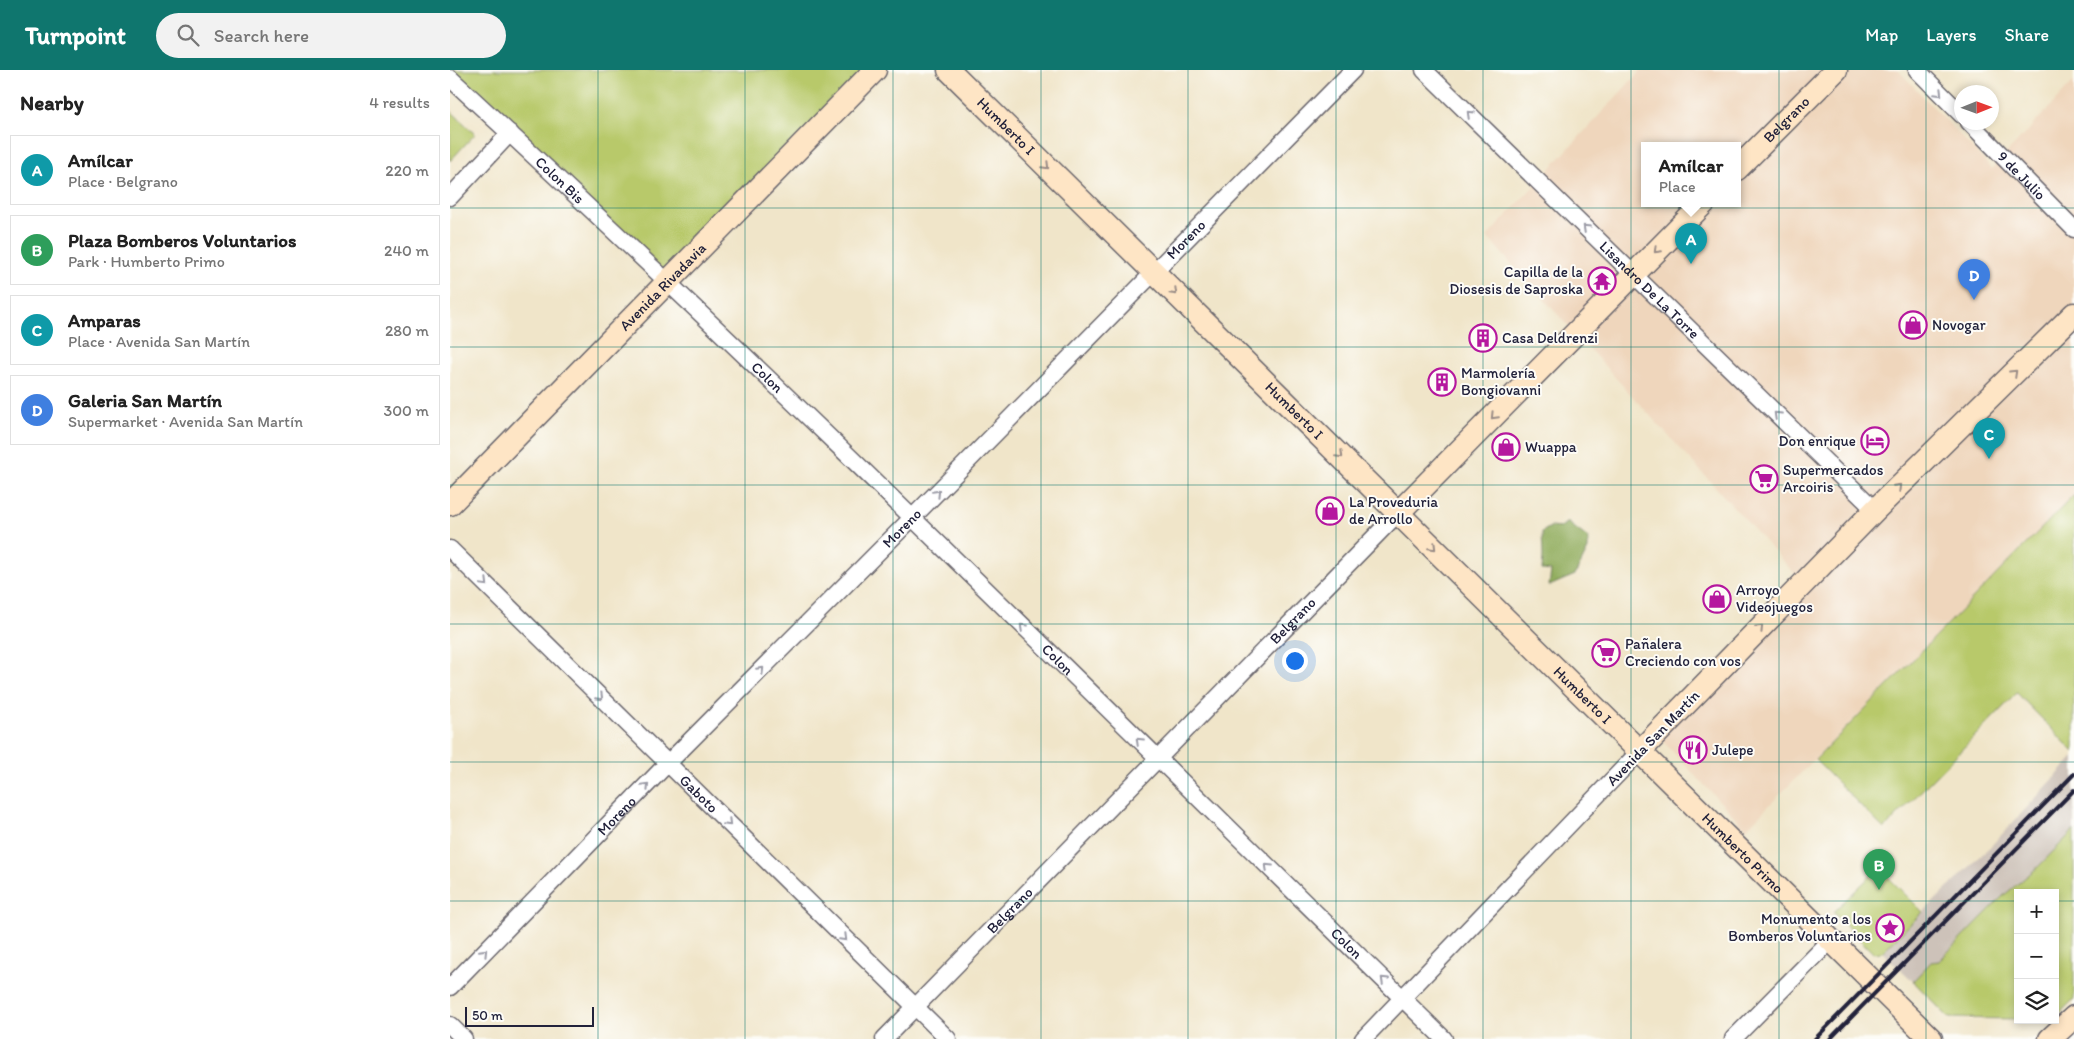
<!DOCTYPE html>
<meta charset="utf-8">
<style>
body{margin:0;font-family:Itim,sans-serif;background:#f2f2f2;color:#222}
.controls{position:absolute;right:15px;bottom:15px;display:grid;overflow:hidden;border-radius:0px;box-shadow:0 2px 8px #0003}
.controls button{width:45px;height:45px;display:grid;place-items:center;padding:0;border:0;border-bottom:1px solid #e0e0e0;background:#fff;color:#222;font:25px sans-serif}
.compass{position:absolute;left:1504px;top:15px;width:45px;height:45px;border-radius:50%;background:#fff;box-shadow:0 2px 8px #0003;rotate:89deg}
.scale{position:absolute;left:15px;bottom:12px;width:129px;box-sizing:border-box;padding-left:5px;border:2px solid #22223b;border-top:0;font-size:14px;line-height:18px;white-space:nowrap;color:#22223b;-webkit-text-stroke:4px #fdfcf7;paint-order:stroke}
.you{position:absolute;left:844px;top:590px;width:18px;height:18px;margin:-12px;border:4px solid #fff;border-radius:50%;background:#1a73e8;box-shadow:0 0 0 8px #1a73e833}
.badge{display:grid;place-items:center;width:32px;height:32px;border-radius:50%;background:#0f766e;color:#fff;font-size:16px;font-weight:700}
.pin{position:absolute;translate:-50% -41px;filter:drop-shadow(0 1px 2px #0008)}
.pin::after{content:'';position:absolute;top:26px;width:18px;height:15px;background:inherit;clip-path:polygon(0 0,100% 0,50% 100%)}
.popup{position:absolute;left:1191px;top:72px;width:100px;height:65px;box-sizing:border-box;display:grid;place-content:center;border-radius:0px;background:#fff;filter:drop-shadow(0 1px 4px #0005);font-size:16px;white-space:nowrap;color:#767676}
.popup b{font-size:19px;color:#222}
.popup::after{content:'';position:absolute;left:50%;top:100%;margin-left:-10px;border:10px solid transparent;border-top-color:#fff}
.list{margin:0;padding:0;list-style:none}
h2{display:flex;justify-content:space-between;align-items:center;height:65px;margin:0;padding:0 20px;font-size:21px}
h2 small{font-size:16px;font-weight:400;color:#767676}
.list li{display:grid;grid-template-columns:32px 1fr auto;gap:15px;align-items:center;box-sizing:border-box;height:70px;margin:0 10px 10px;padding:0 10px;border:1px solid #e0e0e0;border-radius:0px}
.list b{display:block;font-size:19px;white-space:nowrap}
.list p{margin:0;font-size:16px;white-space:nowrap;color:#767676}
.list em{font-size:16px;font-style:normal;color:#767676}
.icon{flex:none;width:28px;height:28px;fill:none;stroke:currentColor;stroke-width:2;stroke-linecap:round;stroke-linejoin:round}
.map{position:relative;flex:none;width:1624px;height:969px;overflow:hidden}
header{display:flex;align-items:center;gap:30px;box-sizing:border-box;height:70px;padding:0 25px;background:#0f766e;color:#fff}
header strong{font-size:24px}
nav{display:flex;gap:28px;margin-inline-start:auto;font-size:18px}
.search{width:350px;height:45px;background:#f2f2f2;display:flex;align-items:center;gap:12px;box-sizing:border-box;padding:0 18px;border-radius:28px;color:#767676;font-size:19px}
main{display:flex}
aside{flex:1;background:#fff}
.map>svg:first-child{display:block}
.built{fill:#efd6bc;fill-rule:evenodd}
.industrial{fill:#cdc2b9}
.green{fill:#b8c96b;stroke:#6d7653}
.forest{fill:#92ad5f;stroke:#5a684d}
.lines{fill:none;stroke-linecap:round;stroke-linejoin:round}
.street-casing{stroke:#6a666d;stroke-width:19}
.secondary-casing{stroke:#6a666d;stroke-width:25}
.street{stroke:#fff;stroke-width:16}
.secondary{stroke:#fee5c5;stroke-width:22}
.rail{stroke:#22223b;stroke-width:4}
.oneway{stroke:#9c9ca7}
.oneway2{stroke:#9b8d87}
.grid{fill:none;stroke:#0f766e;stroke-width:1;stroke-opacity:0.55}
.labels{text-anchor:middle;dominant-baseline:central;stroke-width:4;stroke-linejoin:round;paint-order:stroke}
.street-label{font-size:15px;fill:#22223b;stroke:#fdfcf7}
.poi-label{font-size:15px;fill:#22223b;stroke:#fdfcf7;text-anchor:start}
</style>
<header>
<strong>Turnpoint</strong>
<div class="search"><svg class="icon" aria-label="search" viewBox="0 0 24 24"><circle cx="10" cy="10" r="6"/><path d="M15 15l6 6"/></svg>Search here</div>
<nav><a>Map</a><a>Layers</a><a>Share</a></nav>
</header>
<main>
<aside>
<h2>Nearby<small>4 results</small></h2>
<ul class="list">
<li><span class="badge" style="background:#0f9aa8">A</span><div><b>Amílcar</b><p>Place · Belgrano</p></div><em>220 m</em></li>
<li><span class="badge" style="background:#2e9e5b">B</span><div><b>Plaza Bomberos Voluntarios</b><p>Park · Humberto Primo</p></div><em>240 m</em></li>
<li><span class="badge" style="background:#0f9aa8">C</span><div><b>Amparas</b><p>Place · Avenida San Martín</p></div><em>280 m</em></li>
<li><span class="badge" style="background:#3f7fe0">D</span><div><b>Galeria San Martín</b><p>Supermarket · Avenida San Martín</p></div><em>300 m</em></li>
</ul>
</aside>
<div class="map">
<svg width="1624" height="969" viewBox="0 0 1624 969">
<rect width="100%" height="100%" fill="#fdfcf7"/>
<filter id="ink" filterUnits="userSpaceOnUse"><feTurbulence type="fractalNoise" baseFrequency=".02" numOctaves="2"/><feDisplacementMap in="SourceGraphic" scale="10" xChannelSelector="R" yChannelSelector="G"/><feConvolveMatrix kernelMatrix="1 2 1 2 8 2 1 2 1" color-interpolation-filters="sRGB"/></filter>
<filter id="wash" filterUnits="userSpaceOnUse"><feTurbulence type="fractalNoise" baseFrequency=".0096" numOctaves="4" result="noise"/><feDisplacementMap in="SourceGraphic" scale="20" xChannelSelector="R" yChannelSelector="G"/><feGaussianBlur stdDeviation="1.12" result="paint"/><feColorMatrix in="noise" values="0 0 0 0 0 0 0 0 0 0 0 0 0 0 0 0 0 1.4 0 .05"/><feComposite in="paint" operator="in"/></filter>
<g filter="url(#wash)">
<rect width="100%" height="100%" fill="#f0e5c9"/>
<path class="built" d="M 1191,0 L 1448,0 L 1542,99 L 1624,11 L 1624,425 L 1296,759 L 1206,664 L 1353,513 L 1037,167 ZM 1195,75 L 1287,75 L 1287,133 L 1195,133 Z"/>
<path class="industrial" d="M 1624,687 L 1624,760 L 1588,797 L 1553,826 L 1489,891 L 1481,892 L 1463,911 L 1432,882 L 1542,775 Z"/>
<path class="green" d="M 0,0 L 425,0 L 218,213 L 0,8 Z
M 0,40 L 25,64 L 0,91 Z
M 1624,425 L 1624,682 L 1567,623 L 1434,759 L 1365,690 Z
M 1624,760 L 1624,929 L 1605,948 L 1605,823 L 1568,823 L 1568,949 L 1499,948 L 1463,911 L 1481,892 L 1489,891 L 1553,826 L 1588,797 Z
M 1429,798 L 1473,842 L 1432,882 L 1423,883 L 1383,842 Z"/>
<path class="forest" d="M 1117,452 L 1138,468 L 1138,479 L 1125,505 L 1099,516 L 1101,501 L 1092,500 L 1093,486 L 1092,462 L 1100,457 L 1110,458 Z"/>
</g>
<g filter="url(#ink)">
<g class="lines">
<g class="street-casing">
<g id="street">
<path id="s1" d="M 974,0 L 1425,440"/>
<path d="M 1467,0 L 1512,45"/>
<path id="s2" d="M 0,8 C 338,320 665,647 994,969"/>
<path id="s3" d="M 1519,52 L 1624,159"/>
<path d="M 0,127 L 60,63"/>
<path id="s4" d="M 0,479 L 498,969"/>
<path id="s5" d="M 0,917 L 218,693 L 462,448 L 903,0"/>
<path d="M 0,955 L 14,969"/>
<path id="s6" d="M 434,969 L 948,443"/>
<path d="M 913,969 L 1190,681"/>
<path d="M 1283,969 L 1381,870"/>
</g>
</g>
<g class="secondary-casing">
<g id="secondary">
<path id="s7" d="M 499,0 L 1481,969"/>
<path id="s8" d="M 1287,99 L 1386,0"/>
<path id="s9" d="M 0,434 L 425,0"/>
<path d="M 948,443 L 1254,133"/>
<path d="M 1190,681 L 1425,440 L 1624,244"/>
<path d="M 1600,969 L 1624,947"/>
</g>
</g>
<use href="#street" class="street"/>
<use href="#secondary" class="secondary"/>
<path class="rail" d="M 1365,969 L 1624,704
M 1380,969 L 1624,720"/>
</g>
<defs><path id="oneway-chevron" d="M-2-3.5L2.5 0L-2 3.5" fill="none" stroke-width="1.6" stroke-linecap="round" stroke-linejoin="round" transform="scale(1.25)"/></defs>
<g class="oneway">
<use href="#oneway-chevron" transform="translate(1489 23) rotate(45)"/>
<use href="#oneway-chevron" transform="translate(1020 44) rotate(-136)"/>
<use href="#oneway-chevron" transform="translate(1136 158) rotate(-136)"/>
<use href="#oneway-chevron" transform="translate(1327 345) rotate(-136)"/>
<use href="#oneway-chevron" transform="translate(487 423) rotate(-46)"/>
<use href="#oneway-chevron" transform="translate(35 513) rotate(45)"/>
<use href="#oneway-chevron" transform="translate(573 557) rotate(-136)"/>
<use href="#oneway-chevron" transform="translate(311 600) rotate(-45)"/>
<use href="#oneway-chevron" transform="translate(150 627) rotate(45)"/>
<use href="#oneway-chevron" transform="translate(689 671) rotate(-136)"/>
<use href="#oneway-chevron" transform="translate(196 716) rotate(-46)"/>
<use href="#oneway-chevron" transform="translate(278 753) rotate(45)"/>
<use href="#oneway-chevron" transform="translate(818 797) rotate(-136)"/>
<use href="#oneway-chevron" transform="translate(394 868) rotate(45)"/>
<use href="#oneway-chevron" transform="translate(34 882) rotate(-46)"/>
<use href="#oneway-chevron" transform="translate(934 910) rotate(-136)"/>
</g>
<g class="oneway2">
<use href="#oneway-chevron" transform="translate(596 96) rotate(45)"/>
<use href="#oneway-chevron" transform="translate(1207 180) rotate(135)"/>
<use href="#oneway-chevron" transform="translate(724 222) rotate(45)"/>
<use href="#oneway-chevron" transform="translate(1564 303) rotate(-44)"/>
<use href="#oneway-chevron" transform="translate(1044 346) rotate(134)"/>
<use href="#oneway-chevron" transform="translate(890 385) rotate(45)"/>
<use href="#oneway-chevron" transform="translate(1448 417) rotate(-45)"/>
<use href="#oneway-chevron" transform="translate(983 477) rotate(45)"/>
<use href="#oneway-chevron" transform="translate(1310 558) rotate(-46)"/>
</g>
</g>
<path class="grid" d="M 148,0 L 148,969M 295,0 L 295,969M 443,0 L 443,969M 591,0 L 591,969M 738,0 L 738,969M 886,0 L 886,969M 1033,0 L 1033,969M 1181,0 L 1181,969M 1329,0 L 1329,969M 1476,0 L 1476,969M 0,138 L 1624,138M 0,277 L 1624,277M 0,415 L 1624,415M 0,554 L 1624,554M 0,692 L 1624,692M 0,831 L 1568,831M 1605,831 L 1624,831"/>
<defs>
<g id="temple-ring" transform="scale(1.4375)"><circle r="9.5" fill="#fdfcf7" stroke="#b5179e" stroke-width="1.5"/><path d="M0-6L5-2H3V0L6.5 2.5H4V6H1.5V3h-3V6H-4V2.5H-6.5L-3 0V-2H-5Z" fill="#b5179e"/></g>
<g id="shop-ring" transform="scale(1.4375)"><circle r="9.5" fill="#fdfcf7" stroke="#b5179e" stroke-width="1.5"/><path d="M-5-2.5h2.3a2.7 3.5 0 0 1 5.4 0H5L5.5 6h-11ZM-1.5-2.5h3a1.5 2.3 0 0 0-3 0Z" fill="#b5179e"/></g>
<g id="building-ring" transform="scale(1.4375)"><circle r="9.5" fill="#fdfcf7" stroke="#b5179e" stroke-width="1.5"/><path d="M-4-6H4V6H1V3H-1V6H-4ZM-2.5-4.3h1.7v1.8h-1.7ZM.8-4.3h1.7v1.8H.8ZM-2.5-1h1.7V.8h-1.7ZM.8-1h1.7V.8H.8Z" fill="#b5179e"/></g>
<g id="hotel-ring" transform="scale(1.4375)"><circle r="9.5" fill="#fdfcf7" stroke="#b5179e" stroke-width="1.5"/><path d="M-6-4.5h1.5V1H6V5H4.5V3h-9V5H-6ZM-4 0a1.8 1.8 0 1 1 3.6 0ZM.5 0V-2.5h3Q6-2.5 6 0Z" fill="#b5179e"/></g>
<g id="supermarket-ring" transform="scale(1.4375)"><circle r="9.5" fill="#fdfcf7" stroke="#b5179e" stroke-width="1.5"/><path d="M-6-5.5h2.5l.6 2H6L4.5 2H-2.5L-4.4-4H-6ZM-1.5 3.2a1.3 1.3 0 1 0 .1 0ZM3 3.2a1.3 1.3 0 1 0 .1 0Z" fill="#b5179e"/></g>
<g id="restaurant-ring" transform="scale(1.4375)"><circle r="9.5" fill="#fdfcf7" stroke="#b5179e" stroke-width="1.5"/><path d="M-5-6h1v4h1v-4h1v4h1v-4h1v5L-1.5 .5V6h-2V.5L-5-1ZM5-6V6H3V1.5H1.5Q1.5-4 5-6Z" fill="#b5179e"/></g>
<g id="sight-ring" transform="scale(1.4375)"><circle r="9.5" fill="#fdfcf7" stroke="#b5179e" stroke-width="1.5"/><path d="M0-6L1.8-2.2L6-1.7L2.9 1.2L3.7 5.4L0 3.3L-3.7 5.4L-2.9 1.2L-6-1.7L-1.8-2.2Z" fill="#b5179e"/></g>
</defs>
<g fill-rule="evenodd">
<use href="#temple-ring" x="1152" y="211"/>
<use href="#shop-ring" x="1463" y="255"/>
<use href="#building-ring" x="1033" y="268"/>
<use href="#building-ring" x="992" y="312"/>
<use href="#hotel-ring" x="1425" y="371"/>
<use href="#shop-ring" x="1056" y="377"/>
<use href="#supermarket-ring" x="1314" y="409"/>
<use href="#shop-ring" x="880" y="441"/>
<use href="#shop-ring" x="1267" y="529"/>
<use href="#supermarket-ring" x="1156" y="583"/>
<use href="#restaurant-ring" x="1243" y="680"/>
<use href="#sight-ring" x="1440" y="858"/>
</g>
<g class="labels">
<g class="street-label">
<text stroke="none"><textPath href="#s8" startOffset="70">Belgrano</textPath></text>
<text stroke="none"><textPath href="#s7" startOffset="80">Humberto I</textPath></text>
<text stroke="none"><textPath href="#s3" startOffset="75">9 de Julio</textPath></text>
<text stroke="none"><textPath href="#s2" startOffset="150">Colon Bis</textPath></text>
<text stroke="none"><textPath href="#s5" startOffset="1049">Moreno</textPath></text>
<text stroke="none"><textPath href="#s9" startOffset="304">Avenida Rivadavia</textPath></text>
<text stroke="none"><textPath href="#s1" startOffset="315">Lisandro De La Torre</textPath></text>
<text stroke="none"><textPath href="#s2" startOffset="436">Colon</textPath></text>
<text stroke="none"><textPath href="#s7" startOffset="485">Humberto I</textPath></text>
<text stroke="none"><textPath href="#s5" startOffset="644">Moreno</textPath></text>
<text stroke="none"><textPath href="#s6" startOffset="585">Belgrano</textPath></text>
<text stroke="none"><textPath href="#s2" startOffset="841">Colon</textPath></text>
<text stroke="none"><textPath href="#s7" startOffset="890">Humberto I</textPath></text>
<text transform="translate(1203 668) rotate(-46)">Avenida San Martín</text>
<text stroke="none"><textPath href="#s4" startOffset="349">Gaboto</textPath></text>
<text stroke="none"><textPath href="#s5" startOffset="239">Moreno</textPath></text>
<text stroke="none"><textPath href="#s7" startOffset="1115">Humberto Primo</textPath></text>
<text stroke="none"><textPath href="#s6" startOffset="180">Belgrano</textPath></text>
<text stroke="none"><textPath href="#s2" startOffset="1246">Colon</textPath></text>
</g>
<g class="poi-label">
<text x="1133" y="202" text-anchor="end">Capilla de la<tspan x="1133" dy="17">Diosesis de Saproska</tspan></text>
<text x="1482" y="255">Novogar</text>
<text x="1052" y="268">Casa Deldrenzi</text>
<text x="1011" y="303">Marmolería<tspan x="1011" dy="17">Bongiovanni</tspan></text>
<text x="1406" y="371" text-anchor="end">Don enrique</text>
<text x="1075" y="377">Wuappa</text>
<text x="1333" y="400">Supermercados<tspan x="1333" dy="17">Arcoiris</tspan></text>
<text x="899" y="432">La Proveduria<tspan x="899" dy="17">de Arrollo</tspan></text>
<text x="1286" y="520">Arroyo<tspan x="1286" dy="17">Videojuegos</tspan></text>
<text x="1175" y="574">Pañalera<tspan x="1175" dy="17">Creciendo con vos</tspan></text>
<text x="1262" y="680">Julepe</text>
<text x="1421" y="849" text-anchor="end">Monumento a los<tspan x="1421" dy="17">Bomberos Voluntarios</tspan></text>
</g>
</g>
</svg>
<div class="controls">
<button>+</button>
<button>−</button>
<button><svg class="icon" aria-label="layers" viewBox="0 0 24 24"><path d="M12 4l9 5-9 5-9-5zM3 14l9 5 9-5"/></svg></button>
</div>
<svg class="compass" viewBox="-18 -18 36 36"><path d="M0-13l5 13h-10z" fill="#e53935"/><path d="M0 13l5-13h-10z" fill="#767676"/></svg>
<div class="scale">50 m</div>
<div class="you"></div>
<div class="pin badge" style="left:1241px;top:194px;background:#0f9aa8">A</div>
<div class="popup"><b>Amílcar</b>Place</div>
<div class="pin badge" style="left:1429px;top:820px;background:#2e9e5b">B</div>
<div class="pin badge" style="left:1539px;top:389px;background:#0f9aa8">C</div>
<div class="pin badge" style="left:1524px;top:230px;background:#3f7fe0">D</div>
</div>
</main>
